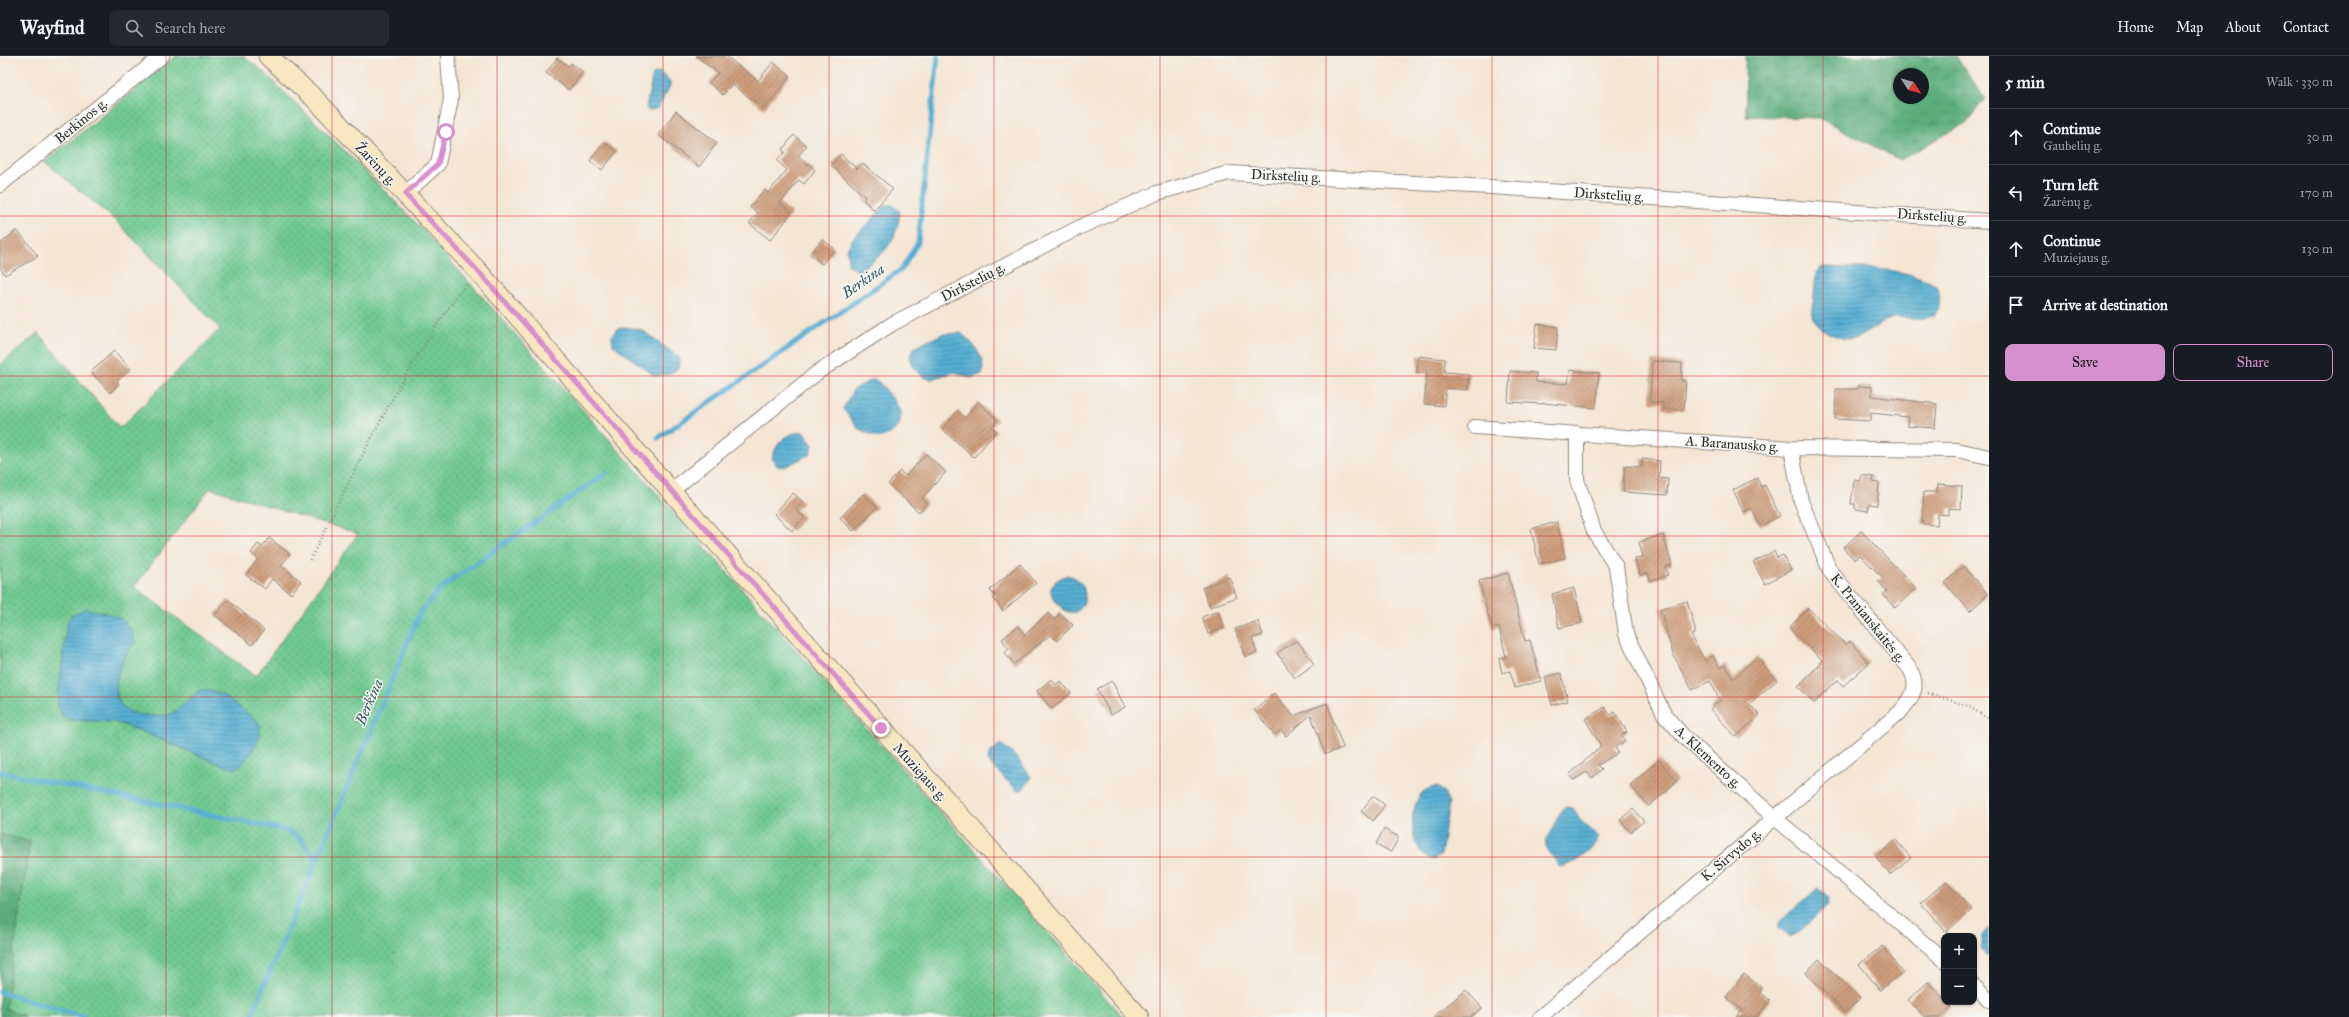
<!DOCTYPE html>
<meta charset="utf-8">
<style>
body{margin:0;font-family:"IM FELL Great Primer",serif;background:#242831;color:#f1f3f6}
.controls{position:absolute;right:12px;bottom:12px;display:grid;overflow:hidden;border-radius:8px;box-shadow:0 1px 3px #0004}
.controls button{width:36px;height:36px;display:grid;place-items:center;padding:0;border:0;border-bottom:1px solid #363941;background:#171b24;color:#f1f3f6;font:20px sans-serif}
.compass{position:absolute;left:1893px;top:12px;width:36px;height:36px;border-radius:50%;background:#171b24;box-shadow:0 1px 3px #0004;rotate:126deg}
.stop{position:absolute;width:12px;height:12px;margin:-9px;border:3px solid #d690ce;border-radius:50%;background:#fff}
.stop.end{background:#d690ce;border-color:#fff;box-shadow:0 1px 4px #0008}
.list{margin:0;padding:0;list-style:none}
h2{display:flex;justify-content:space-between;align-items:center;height:52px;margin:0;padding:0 16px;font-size:17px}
h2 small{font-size:13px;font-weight:400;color:#9ea1a6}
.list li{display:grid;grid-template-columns:26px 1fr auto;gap:12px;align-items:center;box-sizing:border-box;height:56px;padding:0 16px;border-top:1px solid #363941}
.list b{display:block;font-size:15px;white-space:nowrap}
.list p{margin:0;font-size:13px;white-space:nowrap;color:#9ea1a6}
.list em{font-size:13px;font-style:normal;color:#9ea1a6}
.actions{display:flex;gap:8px;padding:12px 16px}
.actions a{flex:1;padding:9px 0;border:1px solid #d690ce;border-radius:8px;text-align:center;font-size:14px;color:#d690ce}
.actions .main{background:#d690ce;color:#111}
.icon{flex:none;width:22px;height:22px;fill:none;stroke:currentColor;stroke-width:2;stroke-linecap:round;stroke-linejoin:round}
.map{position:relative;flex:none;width:1989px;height:961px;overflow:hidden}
header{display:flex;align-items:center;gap:24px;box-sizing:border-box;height:56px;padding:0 20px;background:#171b24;border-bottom:1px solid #363941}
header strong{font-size:19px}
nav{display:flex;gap:22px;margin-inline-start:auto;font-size:14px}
.search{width:280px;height:36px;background:#242831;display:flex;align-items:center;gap:10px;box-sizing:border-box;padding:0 14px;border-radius:8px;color:#9ea1a6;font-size:15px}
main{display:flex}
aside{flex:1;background:#171b24}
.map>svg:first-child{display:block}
.grass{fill:url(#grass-dots);stroke:#4d7a5e;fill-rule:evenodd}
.forest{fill:url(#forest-crowns);stroke:#436c52;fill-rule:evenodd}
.water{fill:url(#water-rules);stroke:#406d7f}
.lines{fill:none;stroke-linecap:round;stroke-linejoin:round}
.stream{stroke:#56afd3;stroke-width:5}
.building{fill:url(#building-hatch)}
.street-casing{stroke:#90887f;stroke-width:16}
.secondary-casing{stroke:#90887f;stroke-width:21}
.path{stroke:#90887f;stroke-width:2.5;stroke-dasharray:1 3;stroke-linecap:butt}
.street{stroke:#fff;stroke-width:14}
.secondary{stroke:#f9e7c3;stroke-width:19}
.route{stroke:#d690ce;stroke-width:5}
.grid{fill:none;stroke:#d62828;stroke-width:1;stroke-opacity:0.55}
.labels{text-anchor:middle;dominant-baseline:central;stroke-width:3;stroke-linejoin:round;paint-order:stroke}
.street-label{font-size:14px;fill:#2b2b2b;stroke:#f6f6f2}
.water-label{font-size:15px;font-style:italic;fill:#3a5966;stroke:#f6f6f2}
</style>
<header>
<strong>Wayfind</strong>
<div class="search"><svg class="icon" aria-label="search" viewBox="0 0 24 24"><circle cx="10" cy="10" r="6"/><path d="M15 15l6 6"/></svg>Search here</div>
<nav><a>Home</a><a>Map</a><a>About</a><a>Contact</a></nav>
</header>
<main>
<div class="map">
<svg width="1989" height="961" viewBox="0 0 1989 961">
<defs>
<pattern id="grass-dots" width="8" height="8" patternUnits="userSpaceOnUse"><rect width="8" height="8" fill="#6fc990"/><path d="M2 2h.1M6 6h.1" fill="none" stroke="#5ba376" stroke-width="1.8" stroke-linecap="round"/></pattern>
<pattern id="forest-crowns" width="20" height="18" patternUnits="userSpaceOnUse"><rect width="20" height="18" fill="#5bad7a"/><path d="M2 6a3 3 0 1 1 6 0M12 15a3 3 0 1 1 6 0" fill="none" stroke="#4b8d64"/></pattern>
<pattern id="water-rules" width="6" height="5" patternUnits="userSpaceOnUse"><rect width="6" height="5" fill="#56afd3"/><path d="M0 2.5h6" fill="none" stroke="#478fab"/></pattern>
<pattern id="building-hatch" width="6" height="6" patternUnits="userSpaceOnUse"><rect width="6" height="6" fill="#ce9d7c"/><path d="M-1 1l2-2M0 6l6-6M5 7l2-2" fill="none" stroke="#a78066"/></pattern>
</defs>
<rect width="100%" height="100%" fill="#f6f6f2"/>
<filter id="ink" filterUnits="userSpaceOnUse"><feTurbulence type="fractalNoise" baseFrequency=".025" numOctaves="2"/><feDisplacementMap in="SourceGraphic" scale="8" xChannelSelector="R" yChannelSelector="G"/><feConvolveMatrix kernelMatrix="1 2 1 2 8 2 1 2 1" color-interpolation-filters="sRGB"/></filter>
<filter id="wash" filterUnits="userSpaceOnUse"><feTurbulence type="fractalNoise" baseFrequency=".012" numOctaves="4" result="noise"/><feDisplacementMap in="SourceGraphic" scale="16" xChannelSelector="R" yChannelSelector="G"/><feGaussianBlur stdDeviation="0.9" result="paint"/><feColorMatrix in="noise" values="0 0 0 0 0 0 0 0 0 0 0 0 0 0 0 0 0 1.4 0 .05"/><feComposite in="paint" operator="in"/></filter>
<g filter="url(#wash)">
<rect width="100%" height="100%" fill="#f5e5d3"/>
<path class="grass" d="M 176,0 L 243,0 L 261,14 L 338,88 L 421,172 L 1123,961 L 26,961 L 5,953 L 30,786 L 0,778 L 0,309 L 38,277 L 120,372 L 220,273 L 115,164 L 45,106 ZM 210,432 L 358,478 L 256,620 L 134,531 ZM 130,572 L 135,586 C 114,610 102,659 148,660 C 156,660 165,661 173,657 C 183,652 190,643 198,635 C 226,637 237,650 258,666 L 259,682 L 241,710 L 233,712 L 224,710 L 136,673 L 114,666 L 69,664 Z"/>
<path class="forest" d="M 1745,0 L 1956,0 L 1985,43 L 1966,67 L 1900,104 L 1820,62 L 1746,60 ZM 1899,18 L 1923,18 L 1923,42 L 1899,42 Z
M 0,778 L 30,786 L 5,953 L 26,961 L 0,961 Z"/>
<path class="water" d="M 660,16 L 670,25 L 670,30 L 658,52 L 648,55 L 646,51 L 653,18 Z
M 886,149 L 893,149 L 900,156 C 896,189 884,198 858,215 L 848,209 L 847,193 L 854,181 Z
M 1822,211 C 1859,213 1907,209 1938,231 C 1948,278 1909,256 1890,263 C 1879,267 1869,276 1858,281 C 1848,286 1829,279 1821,272 C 1817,269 1814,263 1812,260 L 1816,216 Z
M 625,271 L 642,274 L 679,301 L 679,311 L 670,318 L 655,320 L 613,289 L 612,280 L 617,273 Z
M 961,277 C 973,287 986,301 982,318 L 971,322 L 955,316 L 931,323 L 923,321 L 913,310 L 910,301 L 914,292 L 942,278 Z
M 874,323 C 880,326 885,333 889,338 C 906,358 906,373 879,382 L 859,373 L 843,353 L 854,333 Z
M 802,375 L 813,389 L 810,398 L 785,411 L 777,410 L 772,402 C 778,384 784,380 802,375 Z
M 1066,519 C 1100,524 1082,574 1060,550 C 1054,544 1051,541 1051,532 L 1056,525 Z
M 85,553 C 111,558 127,558 135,586 C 126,596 120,608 117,621 C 112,649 126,659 153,660 C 160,660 167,660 173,657 C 184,651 195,631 207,634 C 227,637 243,655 258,666 C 266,681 249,699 241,710 L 233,712 L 224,710 L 136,673 L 114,666 L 69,664 L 62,659 L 57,647 L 67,567 L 72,559 Z
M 1000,688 C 1012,695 1024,709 1031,722 L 1022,734 L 1016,734 L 987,705 L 990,697 Z
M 1436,730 L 1444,736 L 1449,747 L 1441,799 L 1434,804 C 1408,799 1407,748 1424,735 C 1427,733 1433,732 1436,730 Z
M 1569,751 L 1574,753 L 1579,763 L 1599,781 C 1595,794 1573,810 1560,811 L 1546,792 L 1546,784 L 1563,752 Z
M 1818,832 L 1824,836 L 1829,844 L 1828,849 L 1799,876 L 1789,881 L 1779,871 L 1779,866 Z
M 1989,873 L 1989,900 L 1987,900 L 1981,892 L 1983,879 Z"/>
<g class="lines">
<path class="stream" d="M 658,382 L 902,213 L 918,186 L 938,0
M 0,716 L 286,774 L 298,781 L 316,803
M 0,936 L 84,961
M 251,961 L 420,557 L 442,531 L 606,417"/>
</g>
<g id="blocks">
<path class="building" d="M 696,0 L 726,0 L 758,25 L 773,6 L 790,20 L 764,53 L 732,28 L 723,39 L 709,27 L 718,17 Z
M 557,2 L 568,10 L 571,7 L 583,16 L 569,34 L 546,17 Z
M 676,55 L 717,87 L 699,111 L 658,79 Z
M 794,79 L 807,90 L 798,100 L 815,114 L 804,128 L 799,124 L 780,147 L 792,157 L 770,184 L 749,167 L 758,157 L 750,151 L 764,134 L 768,137 L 787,114 L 777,105 L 785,96 L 782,94 Z
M 604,86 L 617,95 L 602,114 L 590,105 Z
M 841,98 L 857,113 L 862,107 L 893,133 L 874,154 L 863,144 L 865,141 L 831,109 Z
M 17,174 L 38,200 L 5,219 L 0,212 L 0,188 Z
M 822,183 L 835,193 L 822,208 L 810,198 Z
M 1537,268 L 1558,271 L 1556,294 L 1534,292 Z
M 114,295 L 131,313 L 117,325 L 119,328 L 110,337 L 91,316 Z
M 1418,300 L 1445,303 L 1444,316 L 1469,318 L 1468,334 L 1446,332 L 1444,350 L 1424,348 L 1427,317 L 1417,317 Z
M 1652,305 L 1682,307 L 1681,325 L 1686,325 L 1684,354 L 1663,353 L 1663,347 L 1650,346 Z
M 1570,314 L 1599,317 L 1596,352 L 1543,347 L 1543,348 L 1508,346 L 1510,315 L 1536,317 L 1536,326 L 1568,328 Z
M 1858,330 L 1872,331 L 1872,340 L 1937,348 L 1935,372 L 1907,370 L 1908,361 L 1871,357 L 1871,365 L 1835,363 L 1836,333 L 1858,333 Z
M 978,346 L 998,364 L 992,371 L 997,375 L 974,401 L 942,373 L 958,355 L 965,362 Z
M 926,398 L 946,416 L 922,442 L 927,447 L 919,456 L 888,428 L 900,415 L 906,420 Z
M 1642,403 L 1660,405 L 1659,422 L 1668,423 L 1667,439 L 1623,436 L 1625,410 L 1642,411 Z
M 1861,419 L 1874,421 L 1873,426 L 1879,427 L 1877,449 L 1869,448 L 1868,455 L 1855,453 L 1855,448 L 1851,448 L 1854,424 L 1861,425 Z
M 1757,422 L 1761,431 L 1765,429 L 1780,460 L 1760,470 L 1751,452 L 1744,456 L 1733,434 Z
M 1938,428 L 1962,430 L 1961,453 L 1948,452 L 1948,459 L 1938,458 L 1937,469 L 1922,468 L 1924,436 L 1937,436 Z
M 793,437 L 803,446 L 796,454 L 804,461 L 792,475 L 774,458 Z
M 863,438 L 877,451 L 853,475 L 840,462 Z
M 1557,466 L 1565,502 L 1539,508 L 1531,473 Z
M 1861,475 L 1916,532 L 1895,552 L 1883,539 L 1887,535 L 1878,525 L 1882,521 L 1860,499 L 1855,504 L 1843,492 Z
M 1663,479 L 1672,509 L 1665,511 L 1668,519 L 1650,525 L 1648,517 L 1640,519 L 1635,503 L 1643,501 L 1639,486 Z
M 269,482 L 290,498 L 281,510 L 301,525 L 291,538 L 272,523 L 265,533 L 246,519 L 258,503 L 251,497 L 258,488 L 262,491 Z
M 1774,495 L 1777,502 L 1783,499 L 1791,514 L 1765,528 L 1753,506 Z
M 1020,508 L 1036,527 L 1003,555 L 993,542 L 995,540 L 990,534 Z
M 1963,510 L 1988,538 L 1970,555 L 1945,527 Z
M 1508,517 L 1525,585 L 1530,584 L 1541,625 L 1515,632 L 1510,615 L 1502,617 L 1499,603 L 1506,601 L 1499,571 L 1492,573 L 1479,525 Z
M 1229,521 L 1237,541 L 1210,551 L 1202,532 Z
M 1574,532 L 1582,567 L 1559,572 L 1552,538 Z
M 228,544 L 264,574 L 252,589 L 215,559 Z
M 1687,545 L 1695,573 L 1695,578 L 1691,579 L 1705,605 L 1713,600 L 1720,612 L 1725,609 L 1733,623 L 1757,601 L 1777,624 L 1749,648 L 1760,659 L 1736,681 L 1710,653 L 1720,644 L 1710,625 L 1692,634 L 1673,598 L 1660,553 Z
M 1808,552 L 1846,589 L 1850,585 L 1869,607 L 1843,630 L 1838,624 L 1814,647 L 1798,630 L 1823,605 L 1789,572 Z
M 1218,555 L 1224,572 L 1208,578 L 1202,561 Z
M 1048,557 L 1054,563 L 1060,557 L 1073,569 L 1057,585 L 1050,579 L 1014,608 L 1005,597 L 1009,593 L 1002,583 L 1018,570 L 1025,579 Z
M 1258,565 L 1263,579 L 1252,582 L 1257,597 L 1245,601 L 1235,573 Z
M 1297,584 L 1314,608 L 1295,622 L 1277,597 Z
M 1561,617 L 1568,645 L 1552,649 L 1545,621 Z
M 1051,623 L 1056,629 L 1060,625 L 1071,637 L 1052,653 L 1037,635 Z
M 1112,625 L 1125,651 L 1111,659 L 1097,633 Z
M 1274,637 L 1293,660 L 1327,647 L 1343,692 L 1325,698 L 1311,659 L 1286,680 L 1281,674 L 1275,679 L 1254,654 Z
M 1605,651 L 1610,659 L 1615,656 L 1627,676 L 1622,679 L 1625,685 L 1615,691 L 1618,697 L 1598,709 L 1602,713 L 1592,722 L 1587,716 L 1573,724 L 1569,719 L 1601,690 L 1585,663 Z
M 1659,704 L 1677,725 L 1649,750 L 1630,729 Z
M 1373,740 L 1385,749 L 1373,765 L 1361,755 Z
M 1633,753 L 1644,765 L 1631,776 L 1620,764 Z
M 1384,773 L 1399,781 L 1391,796 L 1376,788 Z
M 1896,784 L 1911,802 L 1890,819 L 1876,801 Z
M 1946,825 L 1972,854 L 1946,876 L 1921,847 Z
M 1882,890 L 1903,917 L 1880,934 L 1859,908 Z
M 1819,903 L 1860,942 L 1845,957 L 1806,917 Z
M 1744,918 L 1762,932 L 1759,936 L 1770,944 L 1757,961 L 1736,961 L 1742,954 L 1726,941 Z
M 1928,926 L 1951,951 L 1940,961 L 1924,961 L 1908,944 Z
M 1466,934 L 1482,952 L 1471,961 L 1433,961 Z"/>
</g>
</g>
<g filter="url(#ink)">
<use href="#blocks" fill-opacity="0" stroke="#90887f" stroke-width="1"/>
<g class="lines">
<g class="street-casing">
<path id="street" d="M 0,129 L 162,0
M 405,138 L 438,108 L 451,43 L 448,0
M 1475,371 L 1791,392 L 1957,394 L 1989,401
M 1577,377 L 1577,424 L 1594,475 L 1616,511 L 1626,578 L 1664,658 L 1685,682 L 1775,762 L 1944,904
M 671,435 L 818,316 L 892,268 L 1080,171 L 1157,137 L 1229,117 L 1491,131 L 1989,165
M 1974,930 L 1989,944
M 1540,961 L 1901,655 C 1914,640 1919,630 1910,613 L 1830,515 L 1801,445 L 1791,392"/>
</g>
<g class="secondary-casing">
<path id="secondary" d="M 268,0 L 315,43 L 477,214 L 671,435 L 1139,961"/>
</g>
<path class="path" d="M 310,504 C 357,411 403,310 467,227
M 1928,637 L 1968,650 L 1989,663"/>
<use href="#street" class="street"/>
<use href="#secondary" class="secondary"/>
</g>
</g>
<g class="lines" filter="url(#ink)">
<path class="route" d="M 446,76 L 438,108 L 405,138 L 477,214 L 881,672"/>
</g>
<path class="grid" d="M 166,0 L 166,961M 332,0 L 332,961M 497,0 L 497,961M 663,0 L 663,961M 829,0 L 829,961M 994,0 L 994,961M 1160,0 L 1160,961M 1326,0 L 1326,961M 1492,0 L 1492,961M 1658,0 L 1658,961M 1823,0 L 1823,961M 0,160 L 1989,160M 0,320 L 1989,320M 0,480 L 1989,480M 0,641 L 1989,641M 0,801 L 1989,801"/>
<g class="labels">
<g class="street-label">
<text transform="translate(81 65) rotate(-39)">Berkinos g.</text>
<text transform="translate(376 108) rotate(47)">Žarėnų g.</text>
<text transform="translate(1286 120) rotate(3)">Dirkstelių g.</text>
<text transform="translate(1609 139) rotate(4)">Dirkstelių g.</text>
<text transform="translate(1932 160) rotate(4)">Dirkstelių g.</text>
<text transform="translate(973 226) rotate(-27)">Dirkstelių g.</text>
<text transform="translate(1732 388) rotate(4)">A. Baranausko g.</text>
<text transform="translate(1868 562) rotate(51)">K. Praniauskaitės g.</text>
<text transform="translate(1708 701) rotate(43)">A. Klemento g.</text>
<text transform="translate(920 716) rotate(48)">Muziejaus g.</text>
<text transform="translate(1731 799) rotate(-40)">K. Sirvydo g.</text>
</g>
<g class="water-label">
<text transform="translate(863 225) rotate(-35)">Berkina</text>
<text transform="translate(369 646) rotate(-67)">Berkina</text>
</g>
</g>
</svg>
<div class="controls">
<button>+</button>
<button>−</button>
</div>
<svg class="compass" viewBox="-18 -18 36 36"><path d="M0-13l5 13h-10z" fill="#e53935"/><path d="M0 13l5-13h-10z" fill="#9ea1a6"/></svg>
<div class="stop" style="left:446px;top:76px"></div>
<div class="stop end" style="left:881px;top:672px"></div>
</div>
<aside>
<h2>5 min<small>Walk · 330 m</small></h2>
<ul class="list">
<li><svg class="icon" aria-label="ahead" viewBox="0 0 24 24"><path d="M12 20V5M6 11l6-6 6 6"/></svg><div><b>Continue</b><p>Gaubelių g.</p></div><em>30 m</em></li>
<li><svg class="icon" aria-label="left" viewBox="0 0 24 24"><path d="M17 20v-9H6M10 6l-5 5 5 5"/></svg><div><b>Turn left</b><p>Žarėnų g.</p></div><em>170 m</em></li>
<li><svg class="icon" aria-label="ahead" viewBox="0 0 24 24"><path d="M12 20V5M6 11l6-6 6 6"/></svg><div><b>Continue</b><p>Muziejaus g.</p></div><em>130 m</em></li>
<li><svg class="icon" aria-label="arrive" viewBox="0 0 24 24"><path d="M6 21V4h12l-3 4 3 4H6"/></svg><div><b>Arrive at destination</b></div></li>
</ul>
<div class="actions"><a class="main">Save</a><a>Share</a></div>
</aside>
</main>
